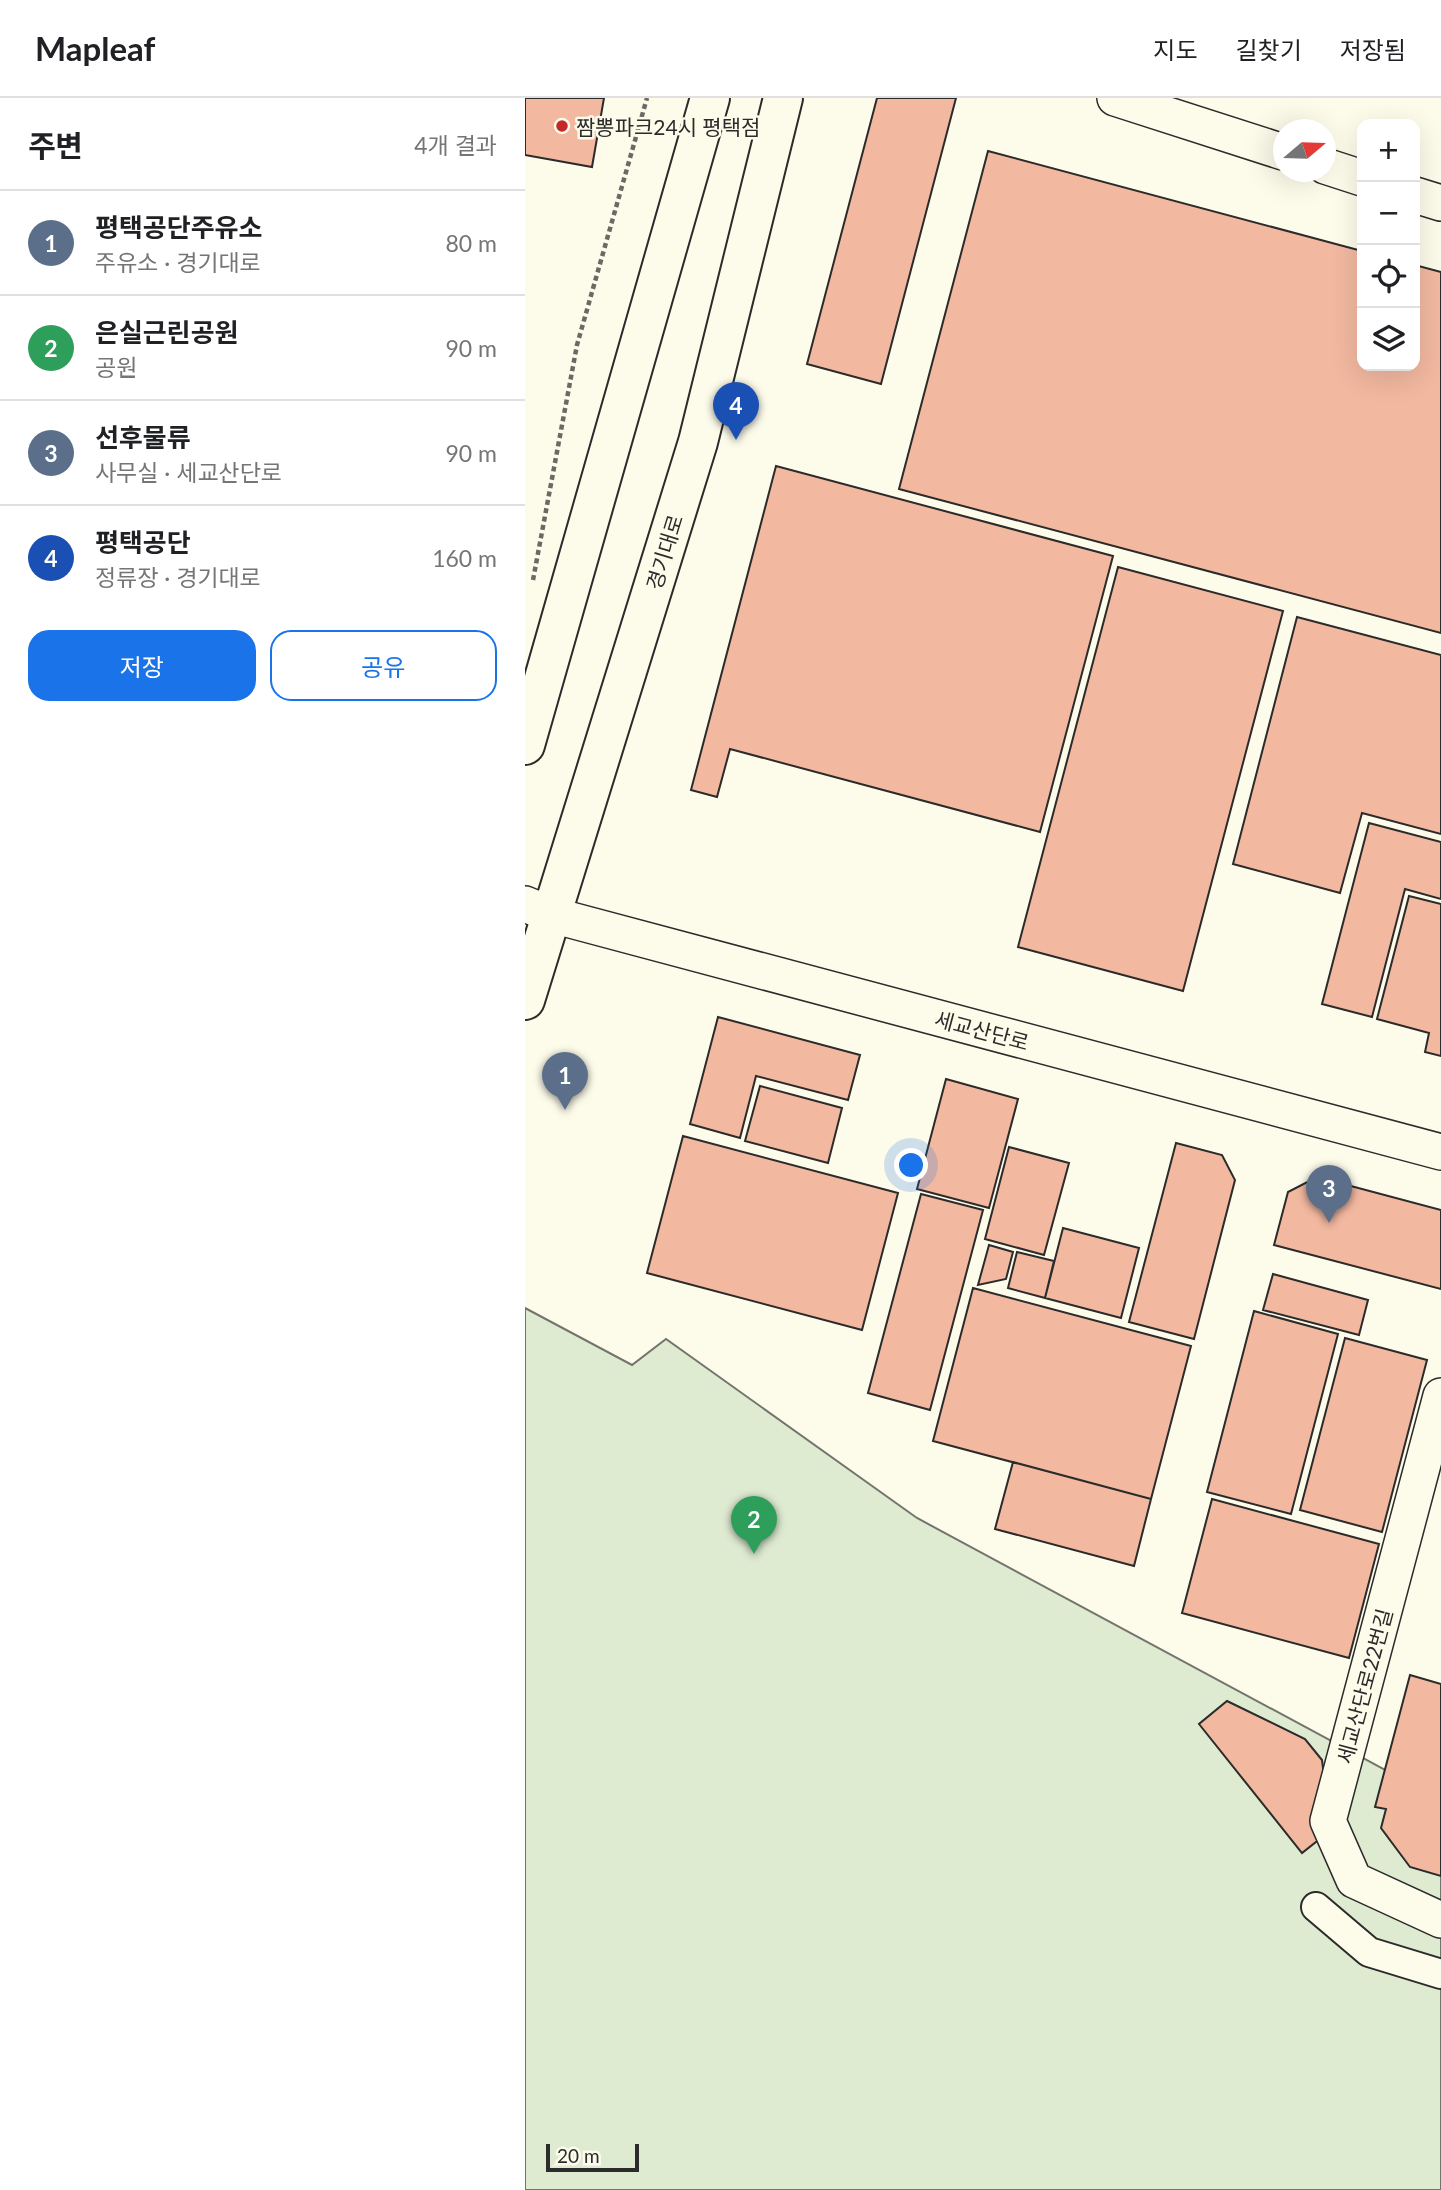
<!DOCTYPE html>
<html lang="ko">
<meta charset="utf-8">
<style>
body{margin:0;font-family:Lato,"Noto Sans KR",sans-serif;background:#f6f6f6;color:#202124}
.controls{position:absolute;right:21px;top:21px;display:grid;overflow:hidden;border-radius:14px;box-shadow:0 7px 28px #0002}
.controls button{width:63px;height:63px;display:grid;place-items:center;padding:0;border:0;border-bottom:2px solid #e0e0e0;background:#fff;color:#202124;font:35px sans-serif}
.compass{position:absolute;left:748px;top:21px;width:63px;height:63px;border-radius:50%;background:#fff;box-shadow:0 7px 28px #0002;rotate:71deg}
.scale{position:absolute;left:21px;bottom:18px;width:93px;box-sizing:border-box;padding-left:7px;border:4px solid #2b2b2b;border-top:0;font-size:19px;line-height:24px;white-space:nowrap;color:#2b2b2b;-webkit-text-stroke:5px #fdfbea;paint-order:stroke}
.you{position:absolute;left:387px;top:1068px;width:24px;height:24px;margin:-18px;border:5px solid #fff;border-radius:50%;background:#1a73e8;box-shadow:0 0 0 10px #1a73e833}
.badge{display:grid;place-items:center;width:46px;height:46px;border-radius:50%;background:#1a73e8;color:#fff;font-size:23px;font-weight:700}
.pin{position:absolute;translate:-50% -58px;filter:drop-shadow(0 2px 4px #0008)}
.pin::after{content:'';position:absolute;top:37px;width:24px;height:21px;background:inherit;clip-path:polygon(0 0,100% 0,50% 100%)}
.list{margin:0;padding:0;list-style:none}
h2{display:flex;justify-content:space-between;align-items:center;height:91px;margin:0;padding:0 28px;font-size:30px}
h2 small{font-size:23px;font-weight:400;color:#757577}
.list li{display:grid;grid-template-columns:46px 1fr auto;gap:21px;align-items:center;box-sizing:border-box;height:105px;padding:0 28px;border-top:2px solid #e0e0e0}
.list b{display:block;font-size:26px;white-space:nowrap}
.list p{margin:0;font-size:23px;white-space:nowrap;color:#757577}
.list em{font-size:23px;font-style:normal;color:#757577}
.actions{display:flex;gap:14px;padding:21px 28px}
.actions a{flex:1;padding:16px 0;border:2px solid #1a73e8;border-radius:21px;text-align:center;font-size:24px;color:#1a73e8}
.actions .main{background:#1a73e8;color:#fff}
.icon{flex:none;width:38px;height:38px;fill:none;stroke:currentColor;stroke-width:2;stroke-linecap:round;stroke-linejoin:round}
.map{position:relative;flex:none;width:916px;height:2092px;overflow:hidden}
header{display:flex;align-items:center;gap:42px;box-sizing:border-box;height:98px;padding:0 35px;background:#fff;border-bottom:2px solid #e0e0e0}
header strong{font-size:33px}
nav{display:flex;gap:38px;margin-inline-start:auto;font-size:24px}
main{display:flex}
aside{flex:1;background:#fff}
.map>svg:first-child{display:block}
.green{fill:#deebd1;stroke:#74746e;stroke-width:2}
.building{fill:#f2b8a0;stroke:#2b2b2b;stroke-width:2}
.lines{fill:none;stroke-linecap:round;stroke-linejoin:round}
.minor-casing{stroke:#2b2b2b;stroke-width:32}
.tertiary-casing{stroke:#2b2b2b;stroke-width:38}
.primary-casing{stroke:#2b2b2b;stroke-width:42}
.path{stroke:#6a6964;stroke-width:4.5;stroke-dasharray:5 3.5;stroke-linecap:butt}
.minor{stroke:#fdfbea;stroke-width:28}
.tertiary{stroke:#fdfbea;stroke-width:35}
.primary{stroke:#fdfbea;stroke-width:38}
.poi-dot{fill:#c62828;stroke:#fdfbea;stroke-width:2.5}
.labels{text-anchor:middle;dominant-baseline:central;stroke-width:5;stroke-linejoin:round;paint-order:stroke}
.poi-label{font-size:21px;fill:#2b2b2b;stroke:#fdfbea;text-anchor:start}
.street-label{font-size:21px;fill:#2b2b2b;stroke:#fdfbea}
</style>
<header>
<strong>Mapleaf</strong>
<nav><a>지도</a><a>길찾기</a><a>저장됨</a></nav>
</header>
<main>
<aside>
<h2>주변<small>4개 결과</small></h2>
<ul class="list">
<li><span class="badge" style="background:#5c6f8a">1</span><div><b>평택공단주유소</b><p>주유소 · 경기대로</p></div><em>80 m</em></li>
<li><span class="badge" style="background:#2e9e5b">2</span><div><b>은실근린공원</b><p>공원</p></div><em>90 m</em></li>
<li><span class="badge" style="background:#5c6f8a">3</span><div><b>선후물류</b><p>사무실 · 세교산단로</p></div><em>90 m</em></li>
<li><span class="badge" style="background:#1a4fb4">4</span><div><b>평택공단</b><p>정류장 · 경기대로</p></div><em>160 m</em></li>
</ul>
<div class="actions"><a class="main">저장</a><a>공유</a></div>
</aside>
<div class="map">
<svg width="916" height="2092" viewBox="0 0 916 2092">
<rect width="100%" height="100%" fill="#fdfbea"/>
<path class="green" d="M 0,1210 L 107,1267 L 141,1241 L 392,1420 L 916,1702 L 916,2092 L 0,2092 Z"/>
<path class="building" d="M 0,0 L 79,0 L 67,69 L 0,57 Z
M 352,0 L 431,0 L 356,286 L 282,266 Z
M 463,53 L 837,153 L 837,268 L 890,268 L 890,167 L 916,174 L 916,535 L 374,391 Z
M 251,368 L 588,458 L 515,734 L 205,651 L 192,699 L 166,692 Z
M 593,469 L 758,513 L 658,893 L 493,849 Z
M 772,519 L 916,557 L 916,736 L 837,715 L 815,795 L 708,766 Z
M 844,725 L 916,744 L 916,801 L 880,791 L 847,919 L 797,906 Z
M 884,798 L 916,806 L 916,958 L 900,954 L 904,935 L 852,921 Z
M 193,919 L 335,957 L 323,1002 L 231,978 L 215,1040 L 165,1026 Z
M 421,981 L 493,1001 L 464,1110 L 392,1091 Z
M 235,988 L 317,1010 L 303,1065 L 220,1043 Z
M 158,1038 L 373,1095 L 337,1232 L 122,1175 Z
M 651,1045 L 697,1057 L 710,1082 L 669,1241 L 604,1224 Z
M 484,1049 L 544,1065 L 519,1157 L 460,1141 Z
M 792,1079 L 916,1112 L 916,1191 L 749,1147 L 763,1094 Z
M 396,1096 L 458,1112 L 405,1312 L 343,1295 Z
M 538,1130 L 614,1150 L 596,1220 L 520,1200 Z
M 464,1147 L 488,1154 L 481,1181 L 453,1187 Z
M 492,1154 L 529,1163 L 520,1200 L 483,1190 Z
M 748,1176 L 843,1202 L 834,1237 L 738,1212 Z
M 448,1190 L 666,1248 L 626,1401 L 408,1343 Z
M 729,1213 L 813,1236 L 766,1416 L 682,1394 Z
M 820,1240 L 902,1262 L 857,1434 L 775,1412 Z
M 488,1364 L 626,1401 L 609,1468 L 470,1431 Z
M 687,1401 L 854,1446 L 824,1560 L 657,1515 Z
M 885,1577 L 916,1586 L 916,1778 L 885,1769 L 856,1730 L 861,1711 L 850,1709 Z
M 702,1603 L 780,1641 L 797,1662 L 806,1732 L 777,1755 L 674,1626 Z"/>
<g class="lines">
<g class="minor-casing">
<path id="minor" d="M 791,1809 L 844,1854 L 916,1876"/>
</g>
<g class="tertiary-casing">
<path id="tertiary" d="M 590,0 L 758,54
M 800,68 L 837,80
M 890,97 L 916,105
M 0,806 L 27,817 L 916,1054
M 916,1298 L 803,1723 L 829,1782 L 916,1822"/>
</g>
<g class="primary-casing">
<path id="primary" d="M 0,647 L 185,0
M 0,902 L 173,344 L 258,0"/>
</g>
<path class="path" d="M 8,482 L 52,247 L 122,0"/>
<use href="#minor" class="minor"/>
<use href="#tertiary" class="tertiary"/>
<use href="#primary" class="primary"/>
</g>
<circle class="poi-dot" cx="37" cy="28" r="7"/>
<g class="labels">
<g class="poi-label">
<text x="51" y="28">짬뽕파크24시 평택점</text>
</g>
<g class="street-label">
<text transform="translate(139 454) rotate(-73)">경기대로</text>
<text transform="translate(457 932) rotate(15)">세교산단로</text>
<text transform="translate(839 1588) rotate(-75)">세교산단로22번길</text>
</g>
</g>
</svg>
<div class="controls">
<button>+</button>
<button>−</button>
<button><svg class="icon" aria-label="locate" viewBox="0 0 24 24"><circle cx="12" cy="12" r="6"/><path d="M12 2v4M12 18v4M2 12h4M18 12h4"/></svg></button>
<button><svg class="icon" aria-label="layers" viewBox="0 0 24 24"><path d="M12 4l9 5-9 5-9-5zM3 14l9 5 9-5"/></svg></button>
</div>
<svg class="compass" viewBox="-18 -18 36 36"><path d="M0-13l5 13h-10z" fill="#e53935"/><path d="M0 13l5-13h-10z" fill="#757577"/></svg>
<div class="scale">20 m</div>
<div class="you"></div>
<div class="pin badge" style="left:40px;top:1012px;background:#5c6f8a">1</div>
<div class="pin badge" style="left:229px;top:1456px;background:#2e9e5b">2</div>
<div class="pin badge" style="left:804px;top:1125px;background:#5c6f8a">3</div>
<div class="pin badge" style="left:211px;top:342px;background:#1a4fb4">4</div>
</div>
</main>
